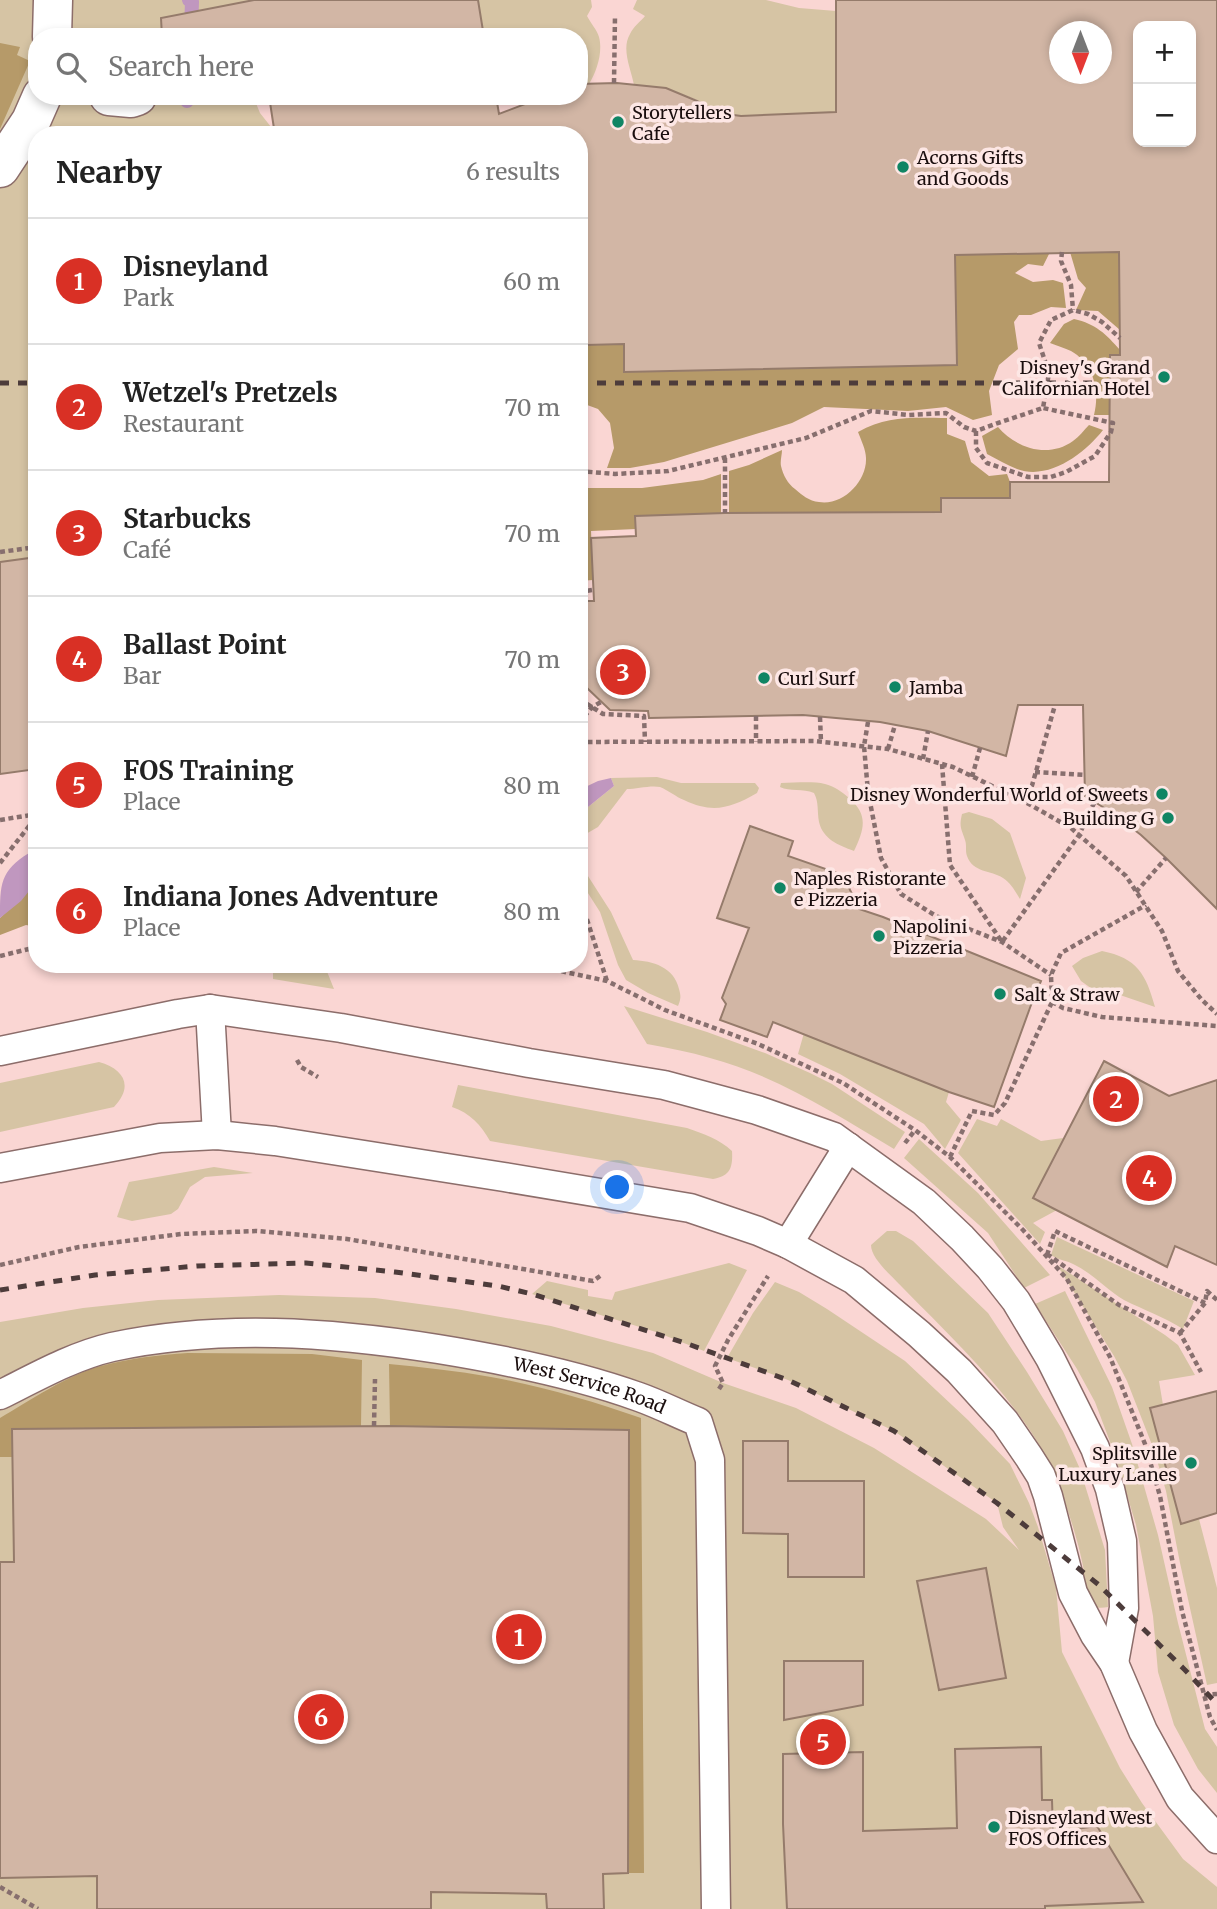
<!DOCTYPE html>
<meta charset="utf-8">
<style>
body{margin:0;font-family:Merriweather,serif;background:#f2f2f2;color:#222}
.controls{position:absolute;right:21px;top:21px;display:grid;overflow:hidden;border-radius:14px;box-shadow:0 4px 10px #0003}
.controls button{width:63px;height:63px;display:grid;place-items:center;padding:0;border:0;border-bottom:2px solid #e0e0e0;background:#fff;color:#222;font:35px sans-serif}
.compass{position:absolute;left:1049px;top:21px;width:63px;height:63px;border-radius:50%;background:#fff;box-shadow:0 4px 10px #0003;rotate:180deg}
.you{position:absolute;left:618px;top:1188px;width:24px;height:24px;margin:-18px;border:5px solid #fff;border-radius:50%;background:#1a73e8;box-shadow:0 0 0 10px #1a73e833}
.badge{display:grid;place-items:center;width:46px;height:46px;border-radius:50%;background:#d93025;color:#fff;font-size:23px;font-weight:700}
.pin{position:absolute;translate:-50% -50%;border:4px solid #fff;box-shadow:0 2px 7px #0006}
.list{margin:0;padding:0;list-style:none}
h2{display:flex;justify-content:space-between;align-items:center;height:91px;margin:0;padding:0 28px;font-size:30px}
h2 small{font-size:23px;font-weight:400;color:#767676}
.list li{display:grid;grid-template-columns:46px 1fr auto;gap:21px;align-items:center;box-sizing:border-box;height:126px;padding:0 28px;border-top:2px solid #e0e0e0}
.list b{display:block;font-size:26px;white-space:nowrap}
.list p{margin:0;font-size:23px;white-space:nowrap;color:#767676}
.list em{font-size:23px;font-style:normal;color:#767676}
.icon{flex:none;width:38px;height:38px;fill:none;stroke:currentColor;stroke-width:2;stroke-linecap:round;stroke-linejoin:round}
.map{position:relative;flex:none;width:1217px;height:1909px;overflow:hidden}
.search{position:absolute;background:#fff;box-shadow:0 4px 10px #0003;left:28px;top:28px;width:560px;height:77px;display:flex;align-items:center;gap:18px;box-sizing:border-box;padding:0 24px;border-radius:28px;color:#767676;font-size:26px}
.panel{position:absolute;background:#fff;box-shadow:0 4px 10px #0003;left:28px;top:126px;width:560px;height:847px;border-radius:28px}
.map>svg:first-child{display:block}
.green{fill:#d6c4a4}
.forest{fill:#b69a69}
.water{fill:#c097bf}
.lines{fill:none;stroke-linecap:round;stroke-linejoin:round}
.stream{stroke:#c097bf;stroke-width:14}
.building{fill:#d2b6a5;stroke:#957b6b;stroke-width:2;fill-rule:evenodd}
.lane-casing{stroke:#8c6d6a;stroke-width:31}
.street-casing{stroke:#8c6d6a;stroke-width:41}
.path{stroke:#876f6e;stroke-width:4.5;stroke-dasharray:5 3.5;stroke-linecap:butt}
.lane{stroke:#fff;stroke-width:28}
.street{stroke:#fff;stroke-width:38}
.rail{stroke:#4d3c3b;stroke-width:5;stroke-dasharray:9 9;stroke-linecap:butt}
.poi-dot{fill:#108564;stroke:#fde7e5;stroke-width:2.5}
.labels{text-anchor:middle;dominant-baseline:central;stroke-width:7;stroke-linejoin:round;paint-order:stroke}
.poi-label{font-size:18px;fill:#1a0e0e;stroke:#fde7e5;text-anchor:start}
.street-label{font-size:18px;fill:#1a0e0e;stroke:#fde7e5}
</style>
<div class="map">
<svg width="1217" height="1909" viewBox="0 0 1217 1909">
<rect width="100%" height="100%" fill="#fad6d3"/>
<path class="green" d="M 0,0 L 257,0 L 262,37 L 37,37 L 37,96 L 253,96 L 260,113 L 275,132 L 272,135 L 37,135 L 37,557 L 0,562 Z
M 477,0 L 591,0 L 592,7 L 587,16 C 590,22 597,30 599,37 C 603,52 597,71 589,84 L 579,86 L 579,37 L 484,37 Z
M 637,0 L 766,0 L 799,8 L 836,11 L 836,112 L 741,116 L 719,113 L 697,100 L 666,88 L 634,85 C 631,69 621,49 630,34 C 633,27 641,21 645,16 L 633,9 Z
M 657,777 L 681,783 L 755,783 L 759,788 L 757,793 C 731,808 713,814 684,800 C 676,797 668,790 660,787 C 651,785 636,789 627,789 L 598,827 L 579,838 L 579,819 L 588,807 L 614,786 L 611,778 Z
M 781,783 C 795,783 812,781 825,784 C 834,786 842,792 849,798 C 869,815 864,830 854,851 C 838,845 823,839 819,822 C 817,811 819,802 814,793 C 803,788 790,792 780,787 Z
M 969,812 L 992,819 L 1010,833 L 1026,878 L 1020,899 C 1015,891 1011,883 1003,878 C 991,870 973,873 967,856 C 965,851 967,845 965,840 C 961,828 959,827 962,814 Z
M 579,862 L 611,912 L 633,960 C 653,961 674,967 679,989 C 681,996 681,999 678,1006 L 648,993 L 626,980 L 618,965 L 600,912 L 579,879 Z
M 1102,951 C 1137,958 1146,974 1155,1007 L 1120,995 L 1099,994 L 1081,981 L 1072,966 L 1083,958 Z
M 273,964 L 324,964 L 334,989 L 273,979 Z
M 624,1006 L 707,1032 L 765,1053 L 810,1073 L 832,1084 L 905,1132 L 894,1149 C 837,1115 775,1075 710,1058 C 690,1052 668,1048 647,1044 Z
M 804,1033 L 949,1092 L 946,1102 L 961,1120 L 945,1149 L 924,1124 L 840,1074 L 798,1054 Z
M 99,1062 C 124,1069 134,1086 114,1107 L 0,1132 L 0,1083 Z
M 458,1085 L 687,1128 C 704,1134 719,1139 732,1151 C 733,1168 730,1176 713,1179 L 490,1141 C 481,1125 470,1113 452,1107 Z
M 977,1119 L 997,1126 L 1001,1119 L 1041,1141 L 1063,1138 L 1033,1198 L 1057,1210 L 1033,1223 L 1045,1232 L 1040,1244 L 958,1153 Z
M 919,1139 L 978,1193 L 1050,1275 L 1024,1288 L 988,1233 L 904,1158 Z
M 214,1167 L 253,1173 L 205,1177 L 190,1187 L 178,1209 L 171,1214 L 132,1221 L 117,1217 L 129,1182 Z
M 887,1231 L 896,1231 L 913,1241 L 988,1313 L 1027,1372 L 1063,1431 L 1080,1469 L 1105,1550 L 1108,1607 C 1099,1609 1091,1608 1086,1598 C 1082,1589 1085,1576 1083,1566 C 1077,1535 1060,1483 1045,1455 C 1009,1391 953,1339 902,1287 C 893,1277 871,1259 871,1245 Z
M 1057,1237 L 1194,1301 L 1183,1329 C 1164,1317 1144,1310 1124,1300 C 1107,1290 1093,1274 1075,1265 C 1067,1260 1060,1261 1051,1255 Z
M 729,1263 L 747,1270 L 704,1351 L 656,1332 L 532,1294 L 547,1281 L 588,1290 L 588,1296 L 612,1300 L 615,1292 Z
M 1057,1265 L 1165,1335 L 1178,1345 L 1195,1375 L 1159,1381 L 1163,1405 L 1150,1408 L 1181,1524 L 1199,1519 L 1217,1588 L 1217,1683 L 1207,1685 L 1180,1563 L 1166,1491 L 1154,1450 L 1127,1381 L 1114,1356 Z
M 775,1282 L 799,1292 L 827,1309 L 905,1361 L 968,1420 L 1010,1464 L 1029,1503 L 1038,1527 L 1056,1588 L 1062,1652 L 1120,1768 L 1142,1803 L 1183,1859 L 1217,1887 L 1217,1909 L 0,1909 L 0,1322 L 83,1308 L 158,1300 L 279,1295 L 375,1298 L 456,1309 L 551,1326 L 653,1353 L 723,1383 L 796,1408 L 874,1448 L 986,1519 L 1019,1550 L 1003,1527 L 997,1503 L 894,1431 L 788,1380 L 727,1358 L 753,1313 Z
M 1065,1291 L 1112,1387 L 1132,1444 L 1158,1535 L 1178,1623 L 1205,1729 L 1217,1747 L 1217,1793 L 1198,1769 L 1174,1725 L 1158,1672 L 1153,1616 L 1136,1525 L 1115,1455 L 1095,1402 L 1077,1369 L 1035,1304 Z"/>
<path class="forest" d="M 0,43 L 20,47 L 17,55 L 30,61 L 0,129 Z
M 1050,252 L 1043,266 L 1028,264 L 1015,273 L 1033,282 L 1053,280 L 1063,283 L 1066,308 L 1051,307 L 1031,315 L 1019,315 L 1014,322 L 1018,349 L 999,365 L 989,391 L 992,415 L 973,420 L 946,407 L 908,411 L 824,407 L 792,423 L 664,462 L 630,468 L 607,468 L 614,448 L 610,423 L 598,409 L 579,402 L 579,334 L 585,334 L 585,345 L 624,344 L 625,372 L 957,365 L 955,255 Z
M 1070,252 L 1119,252 L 1120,330 L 1098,311 L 1076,310 L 1086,288 L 1078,279 Z
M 1074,319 C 1096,324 1106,334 1120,350 L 1110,415 L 1094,415 C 1100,391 1094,364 1071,351 C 1065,348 1057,346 1050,343 L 1064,324 Z
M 947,418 L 947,434 L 965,441 L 971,462 L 989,476 L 1007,474 L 1010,482 L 1010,513 L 985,498 L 941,498 L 940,512 L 729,513 L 729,471 L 749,465 L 782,450 C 782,455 780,461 781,466 C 783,475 788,484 795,489 C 802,495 809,501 819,502 C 843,506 867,481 866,458 C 866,450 861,440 858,432 C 888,415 913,418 947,418 Z
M 1089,425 L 1103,430 C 1085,453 1049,481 1017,469 C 1007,465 997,459 987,454 L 982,436 L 998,427 C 1016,448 1048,459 1073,441 C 1079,437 1084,430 1089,425 Z
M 721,474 L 721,514 L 636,516 L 636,529 L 591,531 L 593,580 L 579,581 L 579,488 L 642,488 L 703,480 Z
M 37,851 L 37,927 L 26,925 L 0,935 L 0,918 L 33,886 L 29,853 Z
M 188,1353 L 312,1354 L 362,1360 L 361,1426 L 13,1429 L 13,1457 L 0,1457 L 0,1418 C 31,1400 67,1375 101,1366 C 130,1358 159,1355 188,1353 Z
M 389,1364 C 423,1367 457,1371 491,1377 C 542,1386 592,1401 641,1418 L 644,1873 L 628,1873 L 629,1431 L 390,1426 Z"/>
<path class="water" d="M 611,778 L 614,786 L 588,807 L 579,819 L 579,790 L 598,781 Z
M 29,853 L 33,886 L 21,901 L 0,918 C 0,884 0,871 29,853 Z"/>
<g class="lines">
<path class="stream" d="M 189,0 L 192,2 L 191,29
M 187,101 L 187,96"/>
</g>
<path class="building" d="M 254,0 L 478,0 L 484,37 L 162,37 L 161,18 Z
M 836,0 L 1217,0 L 1217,909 L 1166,858 L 1141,835 L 1114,814 L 1085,796 L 1083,705 L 1018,705 L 1006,756 L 928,731 L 880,722 L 803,715 L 649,718 L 648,711 L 610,710 L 586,687 L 583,601 L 594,601 L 591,538 L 636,536 L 635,516 L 725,513 L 941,512 L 941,498 L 1010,498 L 1010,482 L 1109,482 L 1110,355 L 1120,355 L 1119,252 L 955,255 L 957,365 L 624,372 L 624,344 L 585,345 L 585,334 L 579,334 L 579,135 L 275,135 L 269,96 L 496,96 L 499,114 L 546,96 L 579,96 L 579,84 L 617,83 L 666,88 L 697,101 L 719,113 L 741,116 L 836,112 ZM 1138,26 L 1191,26 L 1191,142 L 1138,142 ZM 1060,32 L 1102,32 L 1102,74 L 1060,74 Z
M 37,557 L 37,769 L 0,774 L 0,562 Z
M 750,826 L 793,841 L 788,856 L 843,875 L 859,909 L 883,917 L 1041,981 L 1031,1005 L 994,1107 L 949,1092 L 773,1022 L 767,1037 L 720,1020 L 726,1004 L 722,998 L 749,928 L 717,918 Z
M 1104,1061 L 1169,1096 L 1217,1080 L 1217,1265 L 1175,1246 L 1167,1267 L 1033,1198 Z
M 1217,1391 L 1217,1513 L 1181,1524 L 1150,1408 Z
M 390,1426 L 629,1430 L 628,1873 L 603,1874 L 604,1909 L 547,1909 L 546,1894 L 431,1892 L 431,1909 L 97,1909 L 97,1876 L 0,1878 L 0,1562 L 14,1562 L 12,1429 Z
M 743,1441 L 788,1441 L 788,1481 L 864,1481 L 864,1577 L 788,1577 L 788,1534 L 743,1533 Z
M 986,1568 L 1006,1678 L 939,1690 L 917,1581 Z
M 784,1661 L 863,1661 L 863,1705 L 784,1720 Z
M 1041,1747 L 1042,1800 L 1052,1800 L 1053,1832 L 1097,1826 L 1143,1902 L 1045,1906 L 1045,1909 L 787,1909 L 783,1824 L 783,1754 L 863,1752 L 863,1831 L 957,1828 L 955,1749 Z"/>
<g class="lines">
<g class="lane-casing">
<g id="lane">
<path d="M 210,1009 L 217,1135"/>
<path d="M 0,1051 L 178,1014 L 210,1009 L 341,1028 L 529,1063 L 664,1085 L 757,1110 L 834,1137 L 924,1202 L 962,1238 L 990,1268 L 1016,1301 L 1050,1358 L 1095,1448 L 1110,1489 L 1122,1541 L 1124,1608 L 1114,1663"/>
<path d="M 0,1168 L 160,1138 L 217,1135 L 275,1141 L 504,1177 L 690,1208 L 758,1231 L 788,1244 L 854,1280 L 919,1334 L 959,1371 L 1005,1422 L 1029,1457 L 1041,1476 L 1048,1496 L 1073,1593 L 1095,1635 L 1114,1663 L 1143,1731 L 1180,1798 L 1217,1839"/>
<path d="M 788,1244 L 848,1147"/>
<path id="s1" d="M 0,1395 C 36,1377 73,1356 112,1347 C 220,1324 330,1332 438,1349 C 506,1360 575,1374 639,1397 C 659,1404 678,1414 698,1422 L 710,1460 L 716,1909"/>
</g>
</g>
<g class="street-casing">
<path id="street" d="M 52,37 L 53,0
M 109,96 L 131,98 L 137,96
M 0,168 L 31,121 L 42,96"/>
</g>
<path class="path" d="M 614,83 L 615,16
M 1062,252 L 1061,261 L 1071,285 L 1073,310
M 976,431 L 976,448 L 987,463 L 1028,477 L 1051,477 L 1066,472 L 1095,456 L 1111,432 L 1113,423 L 1043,408
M 725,458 L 725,513
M 579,471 L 615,474 L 668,471 L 806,438 L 871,411 L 909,415 L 946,413 L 964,427 L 976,431 L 998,423 L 1043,408 L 1049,373 L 1039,343 L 1051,320 L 1073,310 L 1088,314 L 1102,322 L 1120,338
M 0,552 L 37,547
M 579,592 L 592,590
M 579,699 L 603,714 L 644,716 L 645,742
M 756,716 L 756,742
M 820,717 L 821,742
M 868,722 L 864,746 L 868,792 L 881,858 L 901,894 L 936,916 L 1002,942 L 1051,975
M 579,723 L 592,707 L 601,702
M 579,742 L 814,741 L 888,749 L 953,767 L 1027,803 L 1071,828 L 1126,876 L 1162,931 L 1178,971 L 1202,1000 L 1217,1014
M 888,749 L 895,725
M 923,759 L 928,731
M 942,764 L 950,865 L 1002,942 L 1079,835 L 1095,801
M 1035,772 L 1085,775
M 972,777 L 980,748
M 1027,803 L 1055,705
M 0,820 L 37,814
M 0,863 L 37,816
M 1136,892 L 1166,858
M 579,895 L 607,981
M 0,956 L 37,947
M 528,964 L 607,981 L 665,1010 L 758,1044 L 843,1083 L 915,1130 L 950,1157 L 1023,1230 L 1067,1279 L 1110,1357 L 1145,1444 L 1160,1496 L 1182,1611 L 1210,1717 L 1217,1730
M 1052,1002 L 1063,1008 L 1102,1017 L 1217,1026
M 297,1060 L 301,1067 L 318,1077
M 905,1143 L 915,1130
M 950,1157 L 972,1111 L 994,1115 L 1005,1103 L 1052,1002 L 1051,975 L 1061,953 L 1146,905
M 1047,1254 L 1119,1305 L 1180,1333 L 1201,1372
M 1047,1255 L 1055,1231 L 1205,1303
M 0,1265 L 79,1247 L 181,1234 L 257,1231 L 347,1239 L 593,1281 L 603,1274
M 1180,1333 L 1205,1303 L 1207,1291 L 1217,1300
M 719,1389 L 723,1383 L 715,1366 L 728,1340 L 768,1276
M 374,1426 L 375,1379
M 1204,1695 L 1217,1694
M 0,1887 L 38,1909"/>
<use href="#lane" class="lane"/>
<use href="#street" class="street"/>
<path class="rail" d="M 0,383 L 37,383
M 579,383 L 1111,383
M 0,1290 L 95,1275 L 197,1266 L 306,1263 L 395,1272 L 498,1286 L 532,1294 L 688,1344 L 788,1380 L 894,1431 L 997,1503 L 1099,1585 L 1185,1670 L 1217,1704"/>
</g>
<g class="poi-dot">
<circle cx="618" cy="122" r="7"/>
<circle cx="903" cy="167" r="7"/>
<circle cx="1164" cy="377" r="7"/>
<circle cx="764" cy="678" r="7"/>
<circle cx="895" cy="687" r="7"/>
<circle cx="1162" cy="794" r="7"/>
<circle cx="1168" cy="818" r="7"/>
<circle cx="780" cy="888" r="7"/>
<circle cx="879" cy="936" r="7"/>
<circle cx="1000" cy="994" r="7"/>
<circle cx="1191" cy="1463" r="7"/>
<circle cx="994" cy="1827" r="7"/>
</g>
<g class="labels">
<g class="poi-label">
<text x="632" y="112">Storytellers<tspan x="632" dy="21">Cafe</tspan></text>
<text x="917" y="157">Acorns Gifts<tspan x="917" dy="21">and Goods</tspan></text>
<text x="1150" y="367" text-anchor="end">Disney's Grand<tspan x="1150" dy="21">Californian Hotel</tspan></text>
<text x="778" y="678">Curl Surf</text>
<text x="909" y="687">Jamba</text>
<text x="1148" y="794" text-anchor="end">Disney Wonderful World of Sweets</text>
<text x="1154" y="818" text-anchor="end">Building G</text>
<text x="794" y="878">Naples Ristorante<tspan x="794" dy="21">e Pizzeria</tspan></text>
<text x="893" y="926">Napolini<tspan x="893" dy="21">Pizzeria</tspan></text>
<text x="1014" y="994">Salt &amp; Straw</text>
<text x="1177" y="1453" text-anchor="end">Splitsville<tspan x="1177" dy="21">Luxury Lanes</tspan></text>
<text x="1008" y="1817">Disneyland West<tspan x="1008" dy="21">FOS Offices</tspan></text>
</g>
<g class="street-label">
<text stroke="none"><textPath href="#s1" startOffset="606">West Service Road</textPath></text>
</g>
</g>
</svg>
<div class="controls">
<button>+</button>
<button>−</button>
</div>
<svg class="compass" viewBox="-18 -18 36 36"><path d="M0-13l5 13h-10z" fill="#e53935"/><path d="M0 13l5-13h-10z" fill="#767676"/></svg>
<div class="you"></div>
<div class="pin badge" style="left:519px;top:1637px">1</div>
<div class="pin badge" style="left:1116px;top:1099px">2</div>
<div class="pin badge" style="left:623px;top:672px">3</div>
<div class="pin badge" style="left:1149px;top:1178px">4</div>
<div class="pin badge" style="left:823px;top:1742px">5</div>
<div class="pin badge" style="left:321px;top:1717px">6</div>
<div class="search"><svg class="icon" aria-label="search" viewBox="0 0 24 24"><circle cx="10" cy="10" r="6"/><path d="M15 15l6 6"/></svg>Search here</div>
<section class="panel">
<h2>Nearby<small>6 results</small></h2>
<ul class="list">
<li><span class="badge">1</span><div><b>Disneyland</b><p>Park</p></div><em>60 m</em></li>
<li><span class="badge">2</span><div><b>Wetzel's Pretzels</b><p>Restaurant</p></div><em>70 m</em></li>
<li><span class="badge">3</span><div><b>Starbucks</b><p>Café</p></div><em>70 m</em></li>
<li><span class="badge">4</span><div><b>Ballast Point</b><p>Bar</p></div><em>70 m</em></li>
<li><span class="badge">5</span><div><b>FOS Training</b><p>Place</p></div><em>80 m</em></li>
<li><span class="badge">6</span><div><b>Indiana Jones Adventure</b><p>Place</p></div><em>80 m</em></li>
</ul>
</section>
</div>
